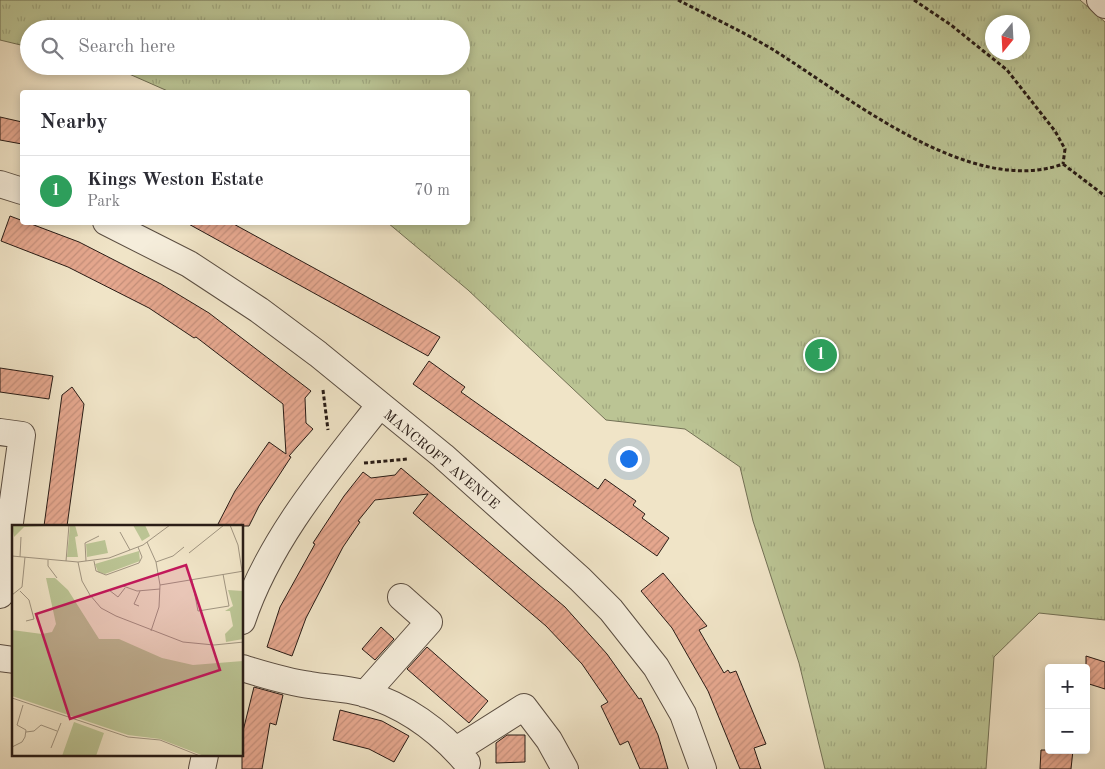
<!DOCTYPE html>
<html lang="en">
<head>
<meta charset="utf-8">
<style>
  :root { --surface:#fff; --page:#f2f2f3; --text:#2b2b33; --muted:#7c7c81; --line:#e1e1e2; --accent:#ea580c }
  body { margin:0; font-family:"Old Standard TT",serif; background:var(--page); color:var(--text) }
  .controls { position:absolute; right:15px; bottom:15px; display:grid; overflow:hidden; border-radius:5px; box-shadow:0 2px 8px #0003 }
  .controls button { width:45px; height:45px; display:grid; place-items:center; padding:0; border:0; border-bottom:1px solid var(--line); background:var(--surface); color:var(--text); font:25px sans-serif }
  .compass { position:absolute; left:985px; top:15px; width:45px; height:45px; border-radius:50%; background:var(--surface); box-shadow:0 2px 8px #0003; rotate:198deg }
  .you { position:absolute; left:628px; top:458px; width:18px; height:18px; margin:-12px; border:4px solid #fff; border-radius:50%; background:#1a73e8; box-shadow:0 0 0 8px #1a73e833 }
  .badge { display:grid; place-items:center; width:32px; height:32px; border-radius:50%; background:var(--accent); color:#fff; font-size:16px; font-weight:700 }
  .pin { position:absolute; translate:-50% -50%; border:2px solid #fff; box-shadow:0 1px 5px #0006 }
  .list { margin:0; padding:0; list-style:none }
  h2 { display:flex; justify-content:space-between; align-items:center; height:65px; margin:0; padding:0 20px; font-size:21px }
  h2 small { font-size:16px; font-weight:400; color:var(--muted) }
  .list li { display:grid; grid-template-columns:32px 1fr auto; gap:15px; align-items:center; box-sizing:border-box; height:70px; padding:0 20px; border-top:1px solid var(--line) }
  .list b { display:block; font-size:19px; white-space:nowrap }
  .list p { margin:0; font-size:16px; white-space:nowrap; color:var(--muted) }
  .list em { font-size:16px; font-style:normal; color:var(--muted) }
  .icon { flex:none; width:28px; height:28px; fill:none; stroke:currentColor; stroke-width:2; stroke-linecap:round; stroke-linejoin:round }
  .map { position:relative; flex:none; width:1105px; height:769px; overflow:hidden }
  .search { position:absolute; background:var(--surface); box-shadow:0 2px 8px #0003; left:20px; top:20px; width:450px; height:55px; display:flex; align-items:center; gap:12px; box-sizing:border-box; padding:0 18px; border-radius:28px; color:var(--muted); font-size:19px }
  .panel { position:absolute; background:var(--surface); box-shadow:0 2px 8px #0003; left:20px; top:90px; width:450px; height:135px; border-radius:5px }
  .map>svg:first-child { display:block }
  .park { fill:url(#park-tufts); stroke:#727055; fill-rule:evenodd }
  .building { fill:url(#building-hatch); stroke:#291c16 }
  .lines { fill:none; stroke-linecap:round; stroke-linejoin:round }
  .minor-casing { stroke:#5b4e42; stroke-width:28 }
  .path { stroke:#291c16; stroke-width:3; stroke-dasharray:4 2.5; stroke-linecap:butt }
  .minor { stroke:#f5eddb; stroke-width:26 }
  .labels { text-anchor:middle; stroke-width:4.5; stroke-linejoin:round; paint-order:stroke }
  .street-label { font-size:14px; fill:#291c16; stroke:#f5eddb }
  .inset-road { fill:none; stroke:#a09480; stroke-width:1 }
  .view { fill:#c2185b; fill-opacity:0.15; stroke:#c2185b; stroke-width:2.5 }
  .inset-edge { fill:none; stroke:#291c16; stroke-width:2.5 }
</style>
</head>
<body>
<div class="map">
<svg width="1105" height="769" viewBox="0 0 1105 769">
  <defs>
    <pattern id="park-tufts" width="24" height="20" patternUnits="userSpaceOnUse" patternTransform="scale(1.25)"><rect width="24" height="20" fill="#bbc494"/><path d="M3 7l-1-3M5 7V3M7 7l1-3M15 17l-1-3M17 17v-4M19 17l1-3" fill="none" stroke="#a1a87f"/></pattern>
    <pattern id="building-hatch" width="6" height="6" patternUnits="userSpaceOnUse" patternTransform="scale(1.25)"><rect width="6" height="6" fill="#e5a78e"/><path d="M-1 1l2-2M0 6l6-6M5 7l2-2" fill="none" stroke="#c48f7a"/></pattern>
  </defs>
  <rect width="100%" height="100%" fill="#f0e4c7"/>
  <filter id="stains"><feTurbulence type="fractalNoise" baseFrequency=".004" numOctaves="4"/><feColorMatrix values="0 0 0 0 .2 0 0 0 0 .09 0 0 0 0 .02 0 0 0 .5 -.17"/></filter>
  <radialGradient id="worn" r=".72"><stop offset=".6" stop-color="#630" stop-opacity="0"/><stop offset="1" stop-color="#630" stop-opacity=".3"/></radialGradient>
  <path class="park" d="M0,0H1080L1105,22V620L1039,613L994,657L986,769H825L799,663L753,521L740,467L685,429L606,420L468,290L388,223L468,222V92H170L111,66H461V29H29V47L0,40ZM992,22H1022V52H992Z"/>
  <path class="building" d="M0,117L22,122V144L0,140Z
    M10,216L79,242L161,284L209,313L311,391L305,398L306,423L313,429L289,456L291,457L259,506L249,526H217L235,491L269,442L286,454L283,404L196,337L194,338L149,308L68,267L1,241Z
    M185,222H230L440,337L428,356Z
    M429,361L465,387L461,392L598,489L605,479L636,501L633,505L645,514L642,518L669,538L657,556L413,384Z
    M0,368L53,376L49,399L0,392Z
    M72,387L84,404L67,526H44L62,395Z
    M401,468L565,607L607,654L639,699L641,698L658,735L668,769H640L628,741L620,745L601,706L608,702L582,664L546,626L413,513L428,494L375,500L358,521L360,522L343,547L306,618L292,656L267,647L280,607L315,544L313,543L344,496L363,472L371,478L395,475Z
    M663,573L707,626L699,630L724,673L728,670L730,673L736,671L766,744L754,748L761,769H740L708,691L672,628L641,591Z
    M381,627L394,639L375,660L362,649Z
    M427,647L488,701L469,723L407,669Z
    M1086,656L1105,662V689L1086,683Z
    M254,687L283,695L276,725L270,723L262,769H242V735Z
    M340,710L382,721L409,736L394,762L369,749L333,740Z
    M507,735H525V762L496,763V743Z
    M1041,750H1073L1071,769H1040Z"/>
  <g class="lines">
    <defs>
      <path id="minor" d="M1100,0L1105,5
        M0,184L22,191
        M106,222L189,264L259,310L318,354L443,456L580,579L611,610L656,667L683,714L703,769
        M0,432L22,435L0,595
        M242,621C269,540 327,472 379,406
        M0,658L14,660
        M242,668C265,675 287,682 310,685C327,688 345,688 363,693C404,705 440,731 467,763
        M365,694L429,622L401,597
        M456,750L524,707L549,740L565,769
        M202,769L205,755"/>
    </defs>
    <use href="#minor" class="minor-casing"/>
    <path class="path" d="M678,0C709,16 742,31 772,49C848,96 970,198 1063,164
      M914,0L951,25L1007,70L1055,131L1065,149L1063,164
      M1063,164L1105,196
      M323,390L328,430
      M364,463L408,459"/>
    <use href="#minor" class="minor"/>
  </g>
  <g class="labels">
    <g class="street-label">
      <text transform="translate(442 459) rotate(40)" y="5">MANCROFT AVENUE</text>
    </g>
  </g>
  <g transform="translate(12 525)">
    <rect width="231" height="231" fill="#f0e4c7"/>
    <path d="M0,0H56L12,2L2,12ZM58,0H63L66,11L63,12L66,32H55ZM121,0H133L138,11L130,16ZM93,15L96,28L75,32L74,19ZM127,26L128,36L93,49L86,47L83,39ZM62,197L92,208L84,231H50Z" fill="#bbc494"/>
    <path d="M34,53H43L56,65L87,114H107L150,133L181,140L231,136V231H192L148,214L116,210L0,171V105L30,109L40,107L44,99ZM216,65L231,66V114L214,117L213,109L221,101L218,86H213L221,81Z" fill="#bbc494"/>
    <path class="inset-road" d="M218,0L226,20L230,46M108,7L118,25M135,17L144,37L148,60L147,82L139,106M177,28L212,0M0,31L66,37L97,33L131,20L158,0M8,32L9,12M36,35V41L45,53M54,36L57,0M74,36L73,18L87,11M82,36L84,46L94,50L127,38L130,32L126,22M66,37L70,56L78,70L89,83L104,91L171,117L202,120L232,117M144,37L161,31L172,22M180,55L186,86L217,81L211,49M148,60L232,46M111,61L125,66L148,64M97,65L106,72L113,63M8,66L17,75L22,94L14,96M0,70L10,62L13,32M127,81L122,79L128,66M0,173L116,212L148,215L188,231M14,207L22,206L29,200L45,206M0,222L10,217L13,212L14,205L5,200L11,180M39,223L49,198"/>
    <path class="view" d="M174,40L208,145L58,194L24,89Z"/>
    <rect width="231" height="231" class="inset-edge"/>
  </g>
  <rect width="100%" height="100%" filter="url(#stains)"/>
  <rect width="100%" height="100%" fill="url(#worn)"/>
</svg>
<div class="controls">
<button>+</button>
<button>−</button>
</div>
<svg class="compass" viewBox="-18 -18 36 36"><path d="M0-13l5 13h-10z" fill="#e53935"/><path d="M0 13l5-13h-10z" fill="#7c7c81"/></svg>
<div class="you"></div>
<div class="pin badge" style="left:821px;top:355px;background:#2e9e5b">1</div>
<div class="search"><svg class="icon" aria-label="search" viewBox="0 0 24 24"><circle cx="10" cy="10" r="6"/><path d="M15 15l6 6"/></svg>Search here</div>
<section class="panel">
<h2>Nearby<small></small></h2>
<ul class="list">
<li><span class="badge" style="background:#2e9e5b">1</span><div><b>Kings Weston Estate</b><p>Park</p></div><em>70 m</em></li>
</ul>
</section>
</div>
</body>
</html>
